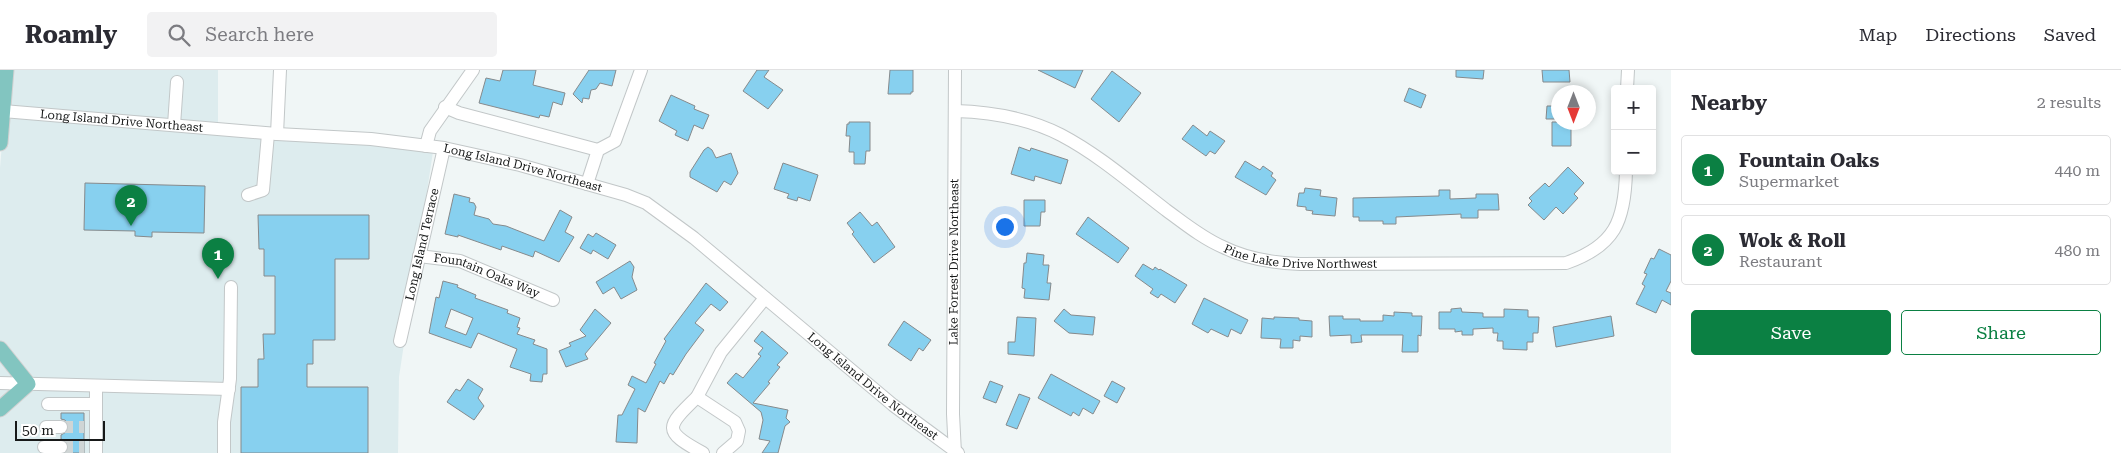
<!DOCTYPE html>
<html lang="en">
<head>
<meta charset="utf-8">
<style>
  :root { --surface:#fff; --page:#f2f2f3; --text:#2b2b33; --muted:#7c7c81; --line:#e1e1e2; --accent:#0b8043 }
  body { margin:0; font-family:"Roboto Serif",serif; background:var(--page); color:var(--text) }
  .controls { position:absolute; right:15px; top:15px; display:grid; overflow:hidden; border-radius:5px; box-shadow:0 2px 8px #0003 }
  .controls button { width:45px; height:45px; display:grid; place-items:center; padding:0; border:0; border-bottom:1px solid var(--line); background:var(--surface); color:var(--text); font:25px sans-serif }
  .compass { position:absolute; left:1551px; top:15px; width:45px; height:45px; border-radius:50%; background:var(--surface); box-shadow:0 2px 8px #0003; rotate:180deg }
  .scale { position:absolute; left:15px; bottom:12px; width:90px; box-sizing:border-box; padding-left:5px; border:2px solid #171919; border-top:0; font-size:14px; line-height:18px; white-space:nowrap; color:#171919; -webkit-text-stroke:4px #fff; paint-order:stroke }
  .you { position:absolute; left:1004px; top:156px; width:18px; height:18px; margin:-12px; border:4px solid #fff; border-radius:50%; background:#1a73e8; box-shadow:0 0 0 8px #1a73e833 }
  .badge { display:grid; place-items:center; width:32px; height:32px; border-radius:50%; background:var(--accent); color:#fff; font-size:16px; font-weight:700 }
  .pin { position:absolute; translate:-50% -41px; filter:drop-shadow(0 1px 2px #0008) }
  .pin::after { content:''; position:absolute; top:26px; width:18px; height:15px; background:inherit; clip-path:polygon(0 0,100% 0,50% 100%) }
  .list { margin:0; padding:0; list-style:none }
  h2 { display:flex; justify-content:space-between; align-items:center; height:65px; margin:0; padding:0 20px; font-size:21px }
  h2 small { font-size:16px; font-weight:400; color:var(--muted) }
  .list li { display:grid; grid-template-columns:32px 1fr auto; gap:15px; align-items:center; box-sizing:border-box; height:70px; margin:0 10px 10px; padding:0 10px; border:1px solid var(--line); border-radius:5px }
  .list b { display:block; font-size:19px; white-space:nowrap }
  .list p { margin:0; font-size:16px; white-space:nowrap; color:var(--muted) }
  .list em { font-size:16px; font-style:normal; color:var(--muted) }
  .actions { display:flex; gap:10px; padding:15px 20px }
  .actions a { flex:1; padding:11px 0; border:1px solid var(--accent); border-radius:5px; text-align:center; font-size:18px; color:var(--accent) }
  .actions .main { background:var(--accent); color:#fff }
  .icon { flex:none; width:28px; height:28px; fill:none; stroke:currentColor; stroke-width:2; stroke-linecap:round; stroke-linejoin:round }
  .map { position:relative; flex:none; width:1671px; height:383px; overflow:hidden }
  header { display:flex; align-items:center; gap:30px; box-sizing:border-box; height:70px; padding:0 25px; background:var(--surface); border-bottom:1px solid var(--line) }
  header strong { font-size:24px }
  nav { display:flex; gap:28px; margin-inline-start:auto; font-size:18px }
  .search { width:350px; height:45px; background:var(--page); display:flex; align-items:center; gap:12px; box-sizing:border-box; padding:0 18px; border-radius:5px; color:var(--muted); font-size:19px }
  main { display:flex }
  aside { flex:1; background:var(--surface) }
  .map>svg:first-child { display:block }
  .built { fill:#ddecee }
  .building { fill:#87d0ef; stroke:#868a8c; fill-rule:evenodd }
  .lines { fill:none; stroke-linecap:round; stroke-linejoin:round }
  .minor-tunnel { stroke:#cfd5d5; stroke-width:12; stroke-dasharray:12 6; stroke-linecap:butt }
  .minor-casing { stroke:#c2c7c8; stroke-width:14 }
  .major-casing { stroke:#d1d1d1; stroke-width:17 }
  .minor { stroke:#fff; stroke-width:12 }
  .major { stroke:#82c5c0; stroke-width:15 }
  .labels { text-anchor:middle; stroke-width:4.5; stroke-linejoin:round; paint-order:stroke }
  .street-label { font-size:12px; fill:#171919; stroke:#fff }
</style>
</head>
<body>
<header>
<strong>Roamly</strong>
<div class="search"><svg class="icon" aria-label="search" viewBox="0 0 24 24"><circle cx="10" cy="10" r="6"/><path d="M15 15l6 6"/></svg>Search here</div>
<nav><a>Map</a><a>Directions</a><a>Saved</a></nav>
</header>
<main>
<div class="map">
<svg width="1671" height="383" viewBox="0 0 1671 383">
  <rect width="100%" height="100%" fill="#f0f6f6"/>
  <path class="built" d="M8,0H218V59L434,75L399,307L398,383H0V98Z"/>
  <path class="building" d="M503,0H536L533,15L565,23L562,35L553,32L549,47L540,45L539,48L479,33L486,8L500,11Z
    M589,0H616L612,16L600,13L596,19L591,20L589,29L583,28L582,33L573,24Z
    M757,0H769L764,7L783,20L768,39L743,21Z
    M890,0H913V22H911V24H888Z
    M1038,0H1083L1075,18Z
    M1456,0H1484L1483,9L1456,7Z
    M1542,0H1569L1570,12H1543Z
    M1112,1L1141,23L1119,52L1091,29Z
    M1409,18L1426,25L1421,38L1404,31Z
    M671,25L695,36L694,39L709,45L703,59L694,55L688,71L675,65L677,61L659,51Z
    M1547,36H1558V49H1546Z
    M849,52H870V81H866L865,94H854V82H849L850,66H846L847,54H849Z
    M1552,52H1571V76H1552Z
    M1193,55L1207,66L1210,61L1225,71L1215,84L1210,81L1206,86L1182,69Z
    M708,77L712,80L716,88L731,83L738,103L731,115L724,111L717,122L690,107V102L704,80Z
    M1019,77L1030,81L1031,78L1068,90L1061,114L1035,106L1034,111L1011,104Z
    M1245,91L1260,100L1263,96L1273,103L1271,106L1276,110L1266,125L1235,107Z
    M783,93L818,105L810,131L798,127L797,131L787,128L789,124L774,119Z
    M1568,97L1584,113L1574,124L1578,128L1563,144L1556,137L1544,150L1528,135L1532,131L1529,128L1545,113L1549,117Z
    M85,113L205,116L204,163L152,162V167L135,166V161L84,160Z
    M1305,118L1321,120L1320,126L1337,128L1335,146L1312,144L1313,141L1306,140V137L1297,136L1299,123H1304Z
    M1439,120H1450V129L1476,128V124H1498L1499,140H1478V148H1461V144L1396,147V154H1383V151H1359V147H1353V128L1439,126Z
    M454,124L470,128L469,132L474,133L476,137L474,145L489,149L493,154L506,156L544,171L560,140L572,147L565,162L574,167L559,192L535,181L533,187L502,176L501,180L458,165V167L445,164Z
    M1024,130H1045V142H1041L1040,156H1024Z
    M860,142L872,156L877,152L895,177L874,193L852,164L854,162L847,153Z
    M258,145H369V189H335V270H313V294H307V317H368V383H241V317H258V289H264L263,264H275V206H264V179H259Z
    M1088,147L1129,178L1118,193L1076,164Z
    M596,163L616,175L608,189L593,180L591,184L580,178L588,164L593,167Z
    M1659,179L1671,185V211L1666,221L1671,223V235L1662,230L1656,243L1636,234L1645,216L1642,214L1647,204L1644,203L1651,188L1654,189Z
    M1027,183L1044,185L1043,195H1049L1047,213H1051L1049,230L1024,228L1025,219L1022,218L1024,193H1026Z
    M630,191L634,197L632,207L637,220L621,229L614,217L603,224L596,212Z
    M1143,194L1153,200L1155,197L1159,200L1160,199L1187,215L1175,233L1161,224L1158,228L1150,223L1153,219L1135,206Z
    M443,211L458,215L457,217L476,225L475,228L508,240L507,243L520,248L517,257L520,258L517,264L535,270L533,274L547,279V304H543L542,312L530,311L531,304L510,297L517,279L478,263L471,278L429,263L436,227L439,228ZM451,239L473,248L466,265L445,257Z
    M706,213L728,232L720,241L711,234L695,253L704,260L686,284L673,305L670,303L664,314L660,311L645,342L638,338L637,373L616,372L618,345H622L635,319L628,315L632,306L646,313L656,294L654,293L666,271L664,269Z
    M1204,228L1248,250L1241,264L1231,259L1228,267L1211,259L1208,263L1192,254Z
    M1461,238L1462,242L1483,243V247H1504V239L1528,240V247H1539L1538,263H1533V272H1527V280L1503,279V271H1497L1498,263H1493V258L1473,259V265H1462V261L1455,262V259H1439V242H1451V239Z
    M595,239L611,253L585,284L588,289L566,297L559,281L571,276L569,273L586,266L580,260Z
    M1064,239L1071,245L1095,247L1093,265L1069,263L1054,251Z
    M1394,242L1412,243V246H1422L1421,266L1418,265V282H1402L1403,265H1361L1362,272L1351,273V265L1330,266L1329,246H1343V249H1360V251H1383V245L1394,246Z
    M1611,246L1614,266L1556,277L1553,257Z
    M1017,247L1036,248L1034,286L1008,284V272H1015Z
    M1274,247L1299,248V250L1312,251V267L1300,266V271L1293,270V278H1280L1281,269L1261,268L1262,248L1274,249Z
    M904,251L931,270L923,281L919,278L911,291L888,275Z
    M762,261L788,283L777,295L780,297L768,312L770,313L753,333L788,340L786,348L790,352L785,356L778,383H762L770,371L759,369L763,350L761,342L727,313L736,303L743,308L761,286L758,284L763,278L754,271Z
    M1051,304L1100,331L1093,344L1083,338L1079,346L1073,342L1071,346L1038,328Z
    M468,309L483,319L478,328L484,336L474,350L447,332L456,319L460,321Z
    M990,311L1003,316L996,333L983,328Z
    M1112,311L1125,318L1117,333L1104,326Z
    M1019,324L1030,328L1017,359L1006,355Z
    M61,343H84V383H66L69,377L68,373L61,369V365L68,361L69,357L65,350L61,349Z"/>
  <g class="lines">
    <path class="minor-tunnel" d="M61,357H84
      M61,377H84"/>
    <defs>
      <g id="minor">
        <path d="M1627,19L1628,0"/>
        <path d="M445,37L459,43L598,80"/>
        <path id="s1" d="M3,41L277,64L371,69L444,78L520,95L626,125L646,133L694,168L893,335L958,383"/>
        <path id="s2" d="M955,41C992,42 1028,48 1061,65C1099,85 1132,114 1166,140C1184,153 1202,168 1223,177C1247,189 1273,193 1300,194L1566,193C1615,176 1625,151 1626,101"/>
        <path d="M174,55L177,12"/>
        <path d="M277,64L280,0"/>
        <path d="M426,76L430,61L473,0"/>
        <path d="M587,114L598,80L615,71L641,0"/>
        <path d="M248,125L263,120L268,64"/>
        <path id="s3" d="M419,186L460,191L553,230"/>
        <path id="s4" d="M400,271L444,78"/>
        <path d="M0,313L229,319"/>
        <path d="M697,327L721,282L765,228"/>
        <path d="M48,334H96"/>
        <path d="M46,357H61"/>
        <path d="M44,377H61"/>
        <path d="M96,383V316"/>
        <path d="M224,383V352L230,309L231,217"/>
        <path d="M703,383C662,361 666,357 697,327L735,352L739,361L737,371L723,383"/>
        <path id="s5" d="M955,383L953,344L955,0"/>
      </g>
      <path id="major" d="M0,73L6,0
        M0,279L28,314L0,339"/>
    </defs>
    <use href="#minor" class="minor-casing"/>
    <use href="#major" class="major-casing"/>
    <use href="#minor" class="minor"/>
    <use href="#major" class="major"/>
  </g>
  <g class="labels">
    <g class="street-label">
      <text dy="4" stroke="none"><textPath href="#s1" startOffset="119">Long Island Drive Northeast</textPath></text>
      <text dy="4" stroke="none"><textPath href="#s1" startOffset="524">Long Island Drive Northeast</textPath></text>
      <text dy="4" stroke="none"><textPath href="#s4" startOffset="99">Long Island Terrace</textPath></text>
      <text dy="4" stroke="none"><textPath href="#s2" startOffset="386">Pine Lake Drive Northwest</textPath></text>
      <text dy="4" stroke="none"><textPath href="#s5" startOffset="191">Lake Forrest Drive Northeast</textPath></text>
      <text dy="4" stroke="none"><textPath href="#s3" startOffset="71">Fountain Oaks Way</textPath></text>
      <text dy="4" stroke="none"><textPath href="#s1" startOffset="944">Long Island Drive Northeast</textPath></text>
    </g>
  </g>
</svg>
<div class="controls">
<button>+</button>
<button>−</button>
</div>
<svg class="compass" viewBox="-18 -18 36 36"><path d="M0-13l5 13h-10z" fill="#e53935"/><path d="M0 13l5-13h-10z" fill="#7c7c81"/></svg>
<div class="scale">50 m</div>
<div class="you"></div>
<div class="pin badge" style="left:218px;top:209px">1</div>
<div class="pin badge" style="left:131px;top:156px">2</div>
</div>
<aside>
<h2>Nearby<small>2 results</small></h2>
<ul class="list">
<li><span class="badge">1</span><div><b>Fountain Oaks</b><p>Supermarket</p></div><em>440 m</em></li>
<li><span class="badge">2</span><div><b>Wok &amp; Roll</b><p>Restaurant</p></div><em>480 m</em></li>
</ul>
<div class="actions"><a class="main">Save</a><a>Share</a></div>
</aside>
</main>
</body>
</html>
